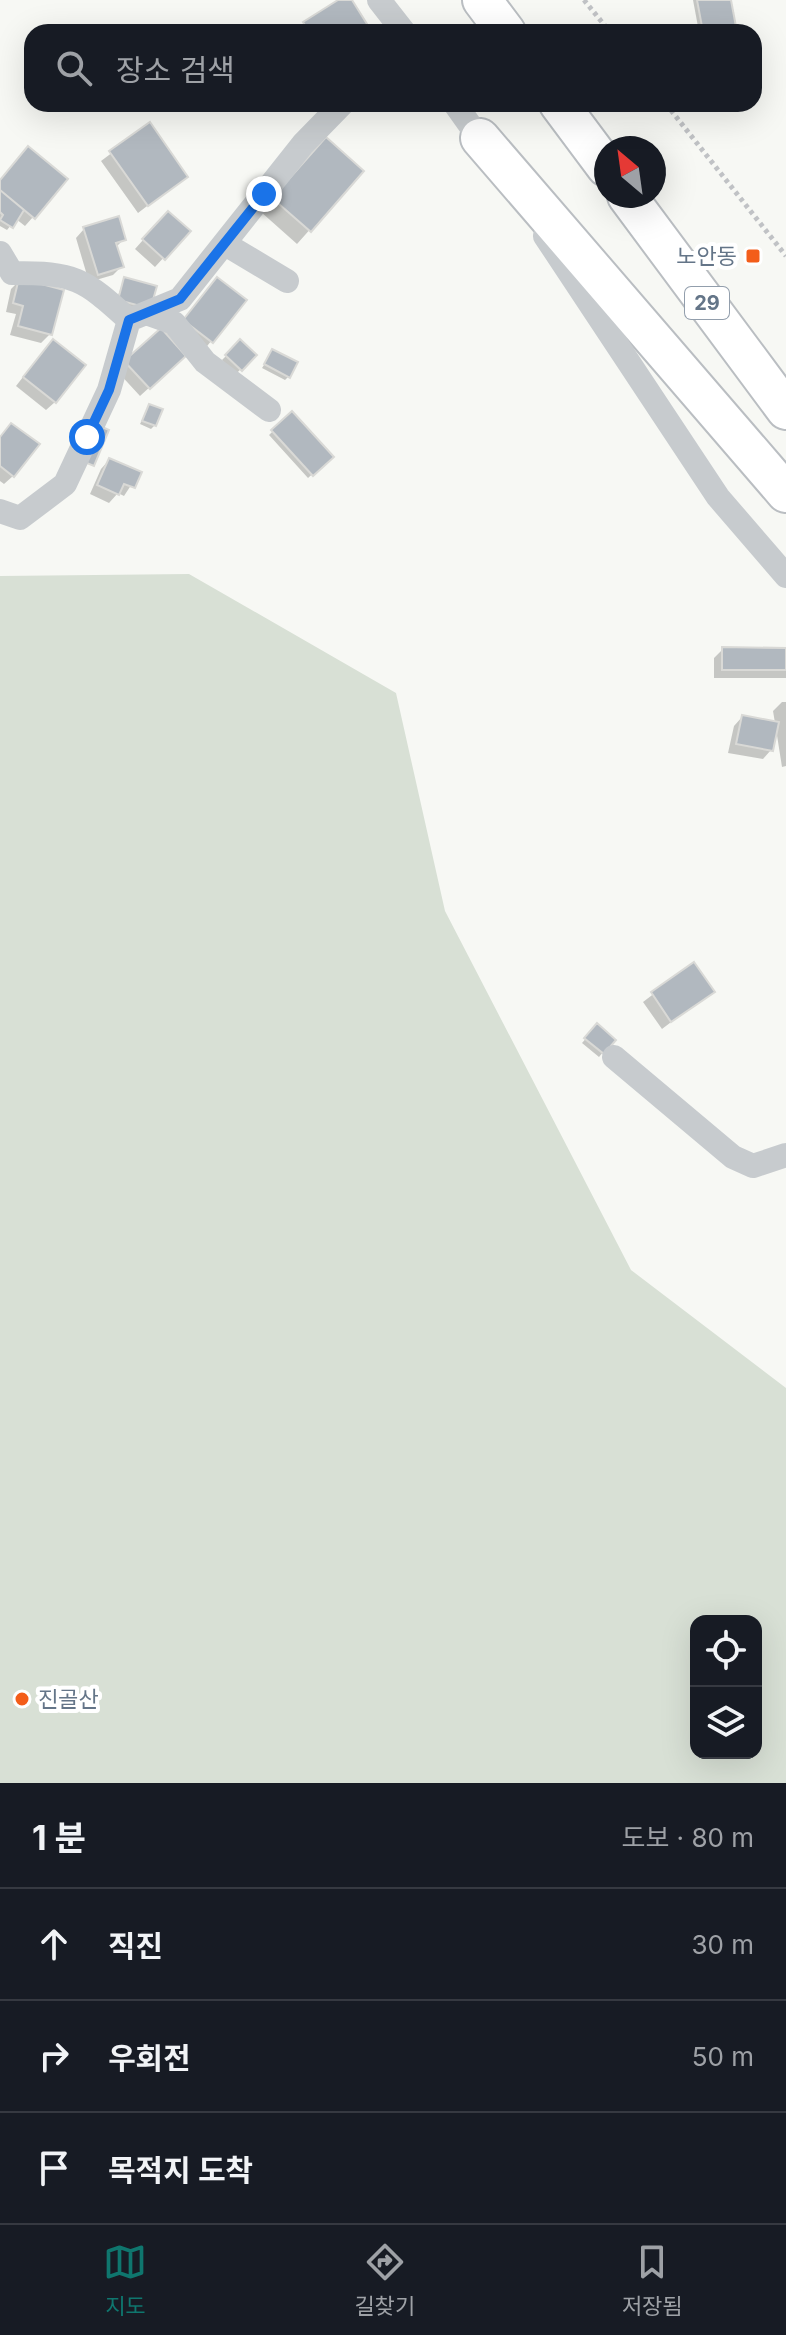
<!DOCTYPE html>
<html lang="ko">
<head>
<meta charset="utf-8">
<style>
  :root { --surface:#171b24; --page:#242831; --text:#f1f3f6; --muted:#9ea1a6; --line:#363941; --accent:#0f766e }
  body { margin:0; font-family:Inter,"Noto Sans KR",sans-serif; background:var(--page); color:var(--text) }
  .controls { position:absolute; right:24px; bottom:24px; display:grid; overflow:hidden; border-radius:16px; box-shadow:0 8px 32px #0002 }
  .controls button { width:72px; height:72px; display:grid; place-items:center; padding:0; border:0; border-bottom:2px solid var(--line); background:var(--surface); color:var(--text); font:40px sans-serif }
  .compass { position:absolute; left:594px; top:136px; width:72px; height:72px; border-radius:50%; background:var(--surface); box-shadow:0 8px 32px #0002; rotate:331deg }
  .stop { position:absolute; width:24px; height:24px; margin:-18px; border:6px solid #1a73e8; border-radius:50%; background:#fff }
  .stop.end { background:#1a73e8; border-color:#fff; box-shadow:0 2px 8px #0008 }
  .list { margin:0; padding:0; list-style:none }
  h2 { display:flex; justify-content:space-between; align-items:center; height:104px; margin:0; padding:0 32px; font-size:34px }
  h2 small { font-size:26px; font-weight:400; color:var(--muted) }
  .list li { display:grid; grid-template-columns:52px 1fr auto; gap:24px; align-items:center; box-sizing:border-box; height:112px; padding:0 32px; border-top:2px solid var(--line) }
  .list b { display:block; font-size:30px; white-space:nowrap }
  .list em { font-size:26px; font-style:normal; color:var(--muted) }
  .icon { flex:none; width:44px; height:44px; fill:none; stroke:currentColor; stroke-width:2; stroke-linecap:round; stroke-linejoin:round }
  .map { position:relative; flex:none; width:786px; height:1783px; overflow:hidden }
  .search { position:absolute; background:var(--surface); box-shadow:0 8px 32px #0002; left:24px; right:24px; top:24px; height:88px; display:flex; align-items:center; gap:20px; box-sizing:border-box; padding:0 28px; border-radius:24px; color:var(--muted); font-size:30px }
  .sheet { height:440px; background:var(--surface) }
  nav { display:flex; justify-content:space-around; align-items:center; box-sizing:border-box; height:112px; border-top:2px solid var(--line); background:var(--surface); font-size:22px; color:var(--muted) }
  nav a { display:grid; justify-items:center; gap:4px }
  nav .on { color:var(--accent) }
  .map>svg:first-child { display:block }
  .green { fill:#d8e0d5; fill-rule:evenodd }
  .shadow { fill:#0003 }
  .building { fill:#b1b8bf; stroke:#d9d9d6; stroke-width:2 }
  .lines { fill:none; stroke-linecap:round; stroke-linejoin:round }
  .primary-casing { stroke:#babec2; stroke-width:42 }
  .path { stroke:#c0c2c5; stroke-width:5; stroke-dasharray:4 4; stroke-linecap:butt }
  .minor { stroke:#c7cbce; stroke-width:24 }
  .primary { stroke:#fff; stroke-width:38 }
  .route { stroke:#1a73e8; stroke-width:10 }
  .poi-dot { fill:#f35d19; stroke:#fff; stroke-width:3 }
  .labels { text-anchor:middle; stroke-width:8; stroke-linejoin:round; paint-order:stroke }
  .shield { fill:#fff; stroke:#929eac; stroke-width:2 }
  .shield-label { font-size:20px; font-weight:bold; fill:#647588 }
  .poi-label { font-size:22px; fill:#647588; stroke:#fff; text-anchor:end }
</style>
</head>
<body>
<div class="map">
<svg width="786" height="1783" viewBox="0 0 786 1783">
  <rect width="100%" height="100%" fill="#f7f8f4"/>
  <path class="green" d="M189,574L396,693L445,911L631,1270L786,1388V1783H0V576ZM696,1621H756V1753H696Z"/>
  <path class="shadow" d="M341,0H349L370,32H296Z
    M693,0H729L735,32H699Z
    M149,125L185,177L138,213L101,161Z
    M313,153L362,171L297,244L261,212Z
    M0,181L33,217L25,226L16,219L7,230L0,226Z
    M159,222L188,231L155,267L135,249Z
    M84,229L123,240L116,247L121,267L113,275L89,282L76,238Z
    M124,279L138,310L115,304Z
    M20,280L50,334L41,343L10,335L16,314L6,312L11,289Z
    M244,301L203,351L176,329Z
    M240,342L254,355L236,374L222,360Z
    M44,350L55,402L46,410L16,386Z
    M273,351L288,377L285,380L262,368Z
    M126,363L175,364L140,396L117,371Z
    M149,406L155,425L151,429L140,424Z
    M292,413L331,457L308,478L269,435Z
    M0,437L13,476L4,484L0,481Z
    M109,460L139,473L124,496L118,493L109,503L90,494L101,469Z
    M723,649L786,650V678H714V658Z
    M782,702H786V766L782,767L776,729L771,750L763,759L728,753L734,726L742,717L775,723L773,711Z
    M693,964L712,991L662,1029L643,1002Z
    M597,1026L613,1040L599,1057L582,1043Z"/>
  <path class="building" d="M338,0H352L372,32H309L303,22Z
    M697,0H731L737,32H703Z
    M150,122L188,177L148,206L109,151Z
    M326,137L364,171L311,232L272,198Z
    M28,146L68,179L35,219L0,190V180Z
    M0,190L24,210L13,228L0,220L3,215L0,212Z
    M168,211L191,231L165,260L142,239Z
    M119,216L126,240L116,243L124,267L98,275L83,227Z
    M124,277L157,286L153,300L144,307L118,300Z
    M217,277L247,300L213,343L183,320Z
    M19,278L64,290L52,335L18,326L23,306L13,303Z
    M161,328L186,356L150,389L124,361Z
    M53,339L86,365L56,403L23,377Z
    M240,339L257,355L242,371L225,355Z
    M272,349L298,362L290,378L264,364Z
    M149,404L163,409L156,426L142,421Z
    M292,411L334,457L313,476L271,430Z
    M11,423L40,444L14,477L0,466V437Z
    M98,425L109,430L94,466L82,461Z
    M109,458L142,472L135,488L124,484L119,495L97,485Z
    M722,647L786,648V670H722Z
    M742,715L779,722L773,751L736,744Z
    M694,962L715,992L671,1022L651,992Z
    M597,1023L616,1040L604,1054L584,1038Z"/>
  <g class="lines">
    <defs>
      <path id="primary" d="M482,0L506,32
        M559,104L606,167
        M480,138L786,493
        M627,196L786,410"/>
    </defs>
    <use href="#primary" class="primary-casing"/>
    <path class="path" d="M584,0L610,32
      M666,104L786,256"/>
    <path class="minor" d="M379,0L404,32
      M455,104L487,149
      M545,236L718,497L786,576
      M225,244L287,281
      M0,253L12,273C75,273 83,278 129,320
      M146,313L174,323L205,362L269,410
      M0,511L20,518L65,484L109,390L129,320L180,299L303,144L342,104
      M614,1057L733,1157L753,1166L786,1155"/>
    <use href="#primary" class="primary"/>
  </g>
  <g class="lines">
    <path class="route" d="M87,437L109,390L129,320L180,299L264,194"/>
  </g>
  <g class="poi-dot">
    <rect x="745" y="248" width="16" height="16" rx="4"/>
    <circle cx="22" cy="1699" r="8"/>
  </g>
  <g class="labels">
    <rect class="shield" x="685" y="287" width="44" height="32" rx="6"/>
    <g class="shield-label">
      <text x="707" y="310">29</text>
    </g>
    <g class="poi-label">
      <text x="737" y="264">노안동</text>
      <text x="38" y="1707" text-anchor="start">진골산</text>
    </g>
  </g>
</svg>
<div class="controls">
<button><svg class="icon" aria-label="locate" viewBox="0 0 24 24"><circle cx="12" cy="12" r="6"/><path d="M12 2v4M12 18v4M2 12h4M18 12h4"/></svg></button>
<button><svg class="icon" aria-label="layers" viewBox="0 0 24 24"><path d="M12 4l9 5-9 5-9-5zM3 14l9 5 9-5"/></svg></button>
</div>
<svg class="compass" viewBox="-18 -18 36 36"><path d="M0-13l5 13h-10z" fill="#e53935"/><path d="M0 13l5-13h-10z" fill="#9ea1a6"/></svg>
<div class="stop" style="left:87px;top:437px"></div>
<div class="stop end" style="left:264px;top:194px"></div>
<div class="search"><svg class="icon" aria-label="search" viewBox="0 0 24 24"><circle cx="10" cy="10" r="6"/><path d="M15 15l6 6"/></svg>장소 검색</div>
</div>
<section class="sheet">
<h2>1 분<small>도보 · 80 m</small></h2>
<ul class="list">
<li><svg class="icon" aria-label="ahead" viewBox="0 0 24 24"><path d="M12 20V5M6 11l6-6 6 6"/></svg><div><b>직진</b></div><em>30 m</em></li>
<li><svg class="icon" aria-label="right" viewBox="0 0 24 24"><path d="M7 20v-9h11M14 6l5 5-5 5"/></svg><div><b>우회전</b></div><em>50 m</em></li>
<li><svg class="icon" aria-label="arrive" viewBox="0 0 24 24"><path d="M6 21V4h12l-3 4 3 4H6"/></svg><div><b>목적지 도착</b></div></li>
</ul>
</section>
<nav>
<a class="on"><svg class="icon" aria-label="map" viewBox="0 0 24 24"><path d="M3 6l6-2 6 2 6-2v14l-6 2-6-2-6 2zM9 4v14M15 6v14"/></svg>지도</a>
<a><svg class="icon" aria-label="directions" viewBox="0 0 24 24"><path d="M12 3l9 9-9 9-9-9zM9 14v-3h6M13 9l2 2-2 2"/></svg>길찾기</a>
<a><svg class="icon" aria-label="saved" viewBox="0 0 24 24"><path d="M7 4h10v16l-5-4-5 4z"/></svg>저장됨</a>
</nav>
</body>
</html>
